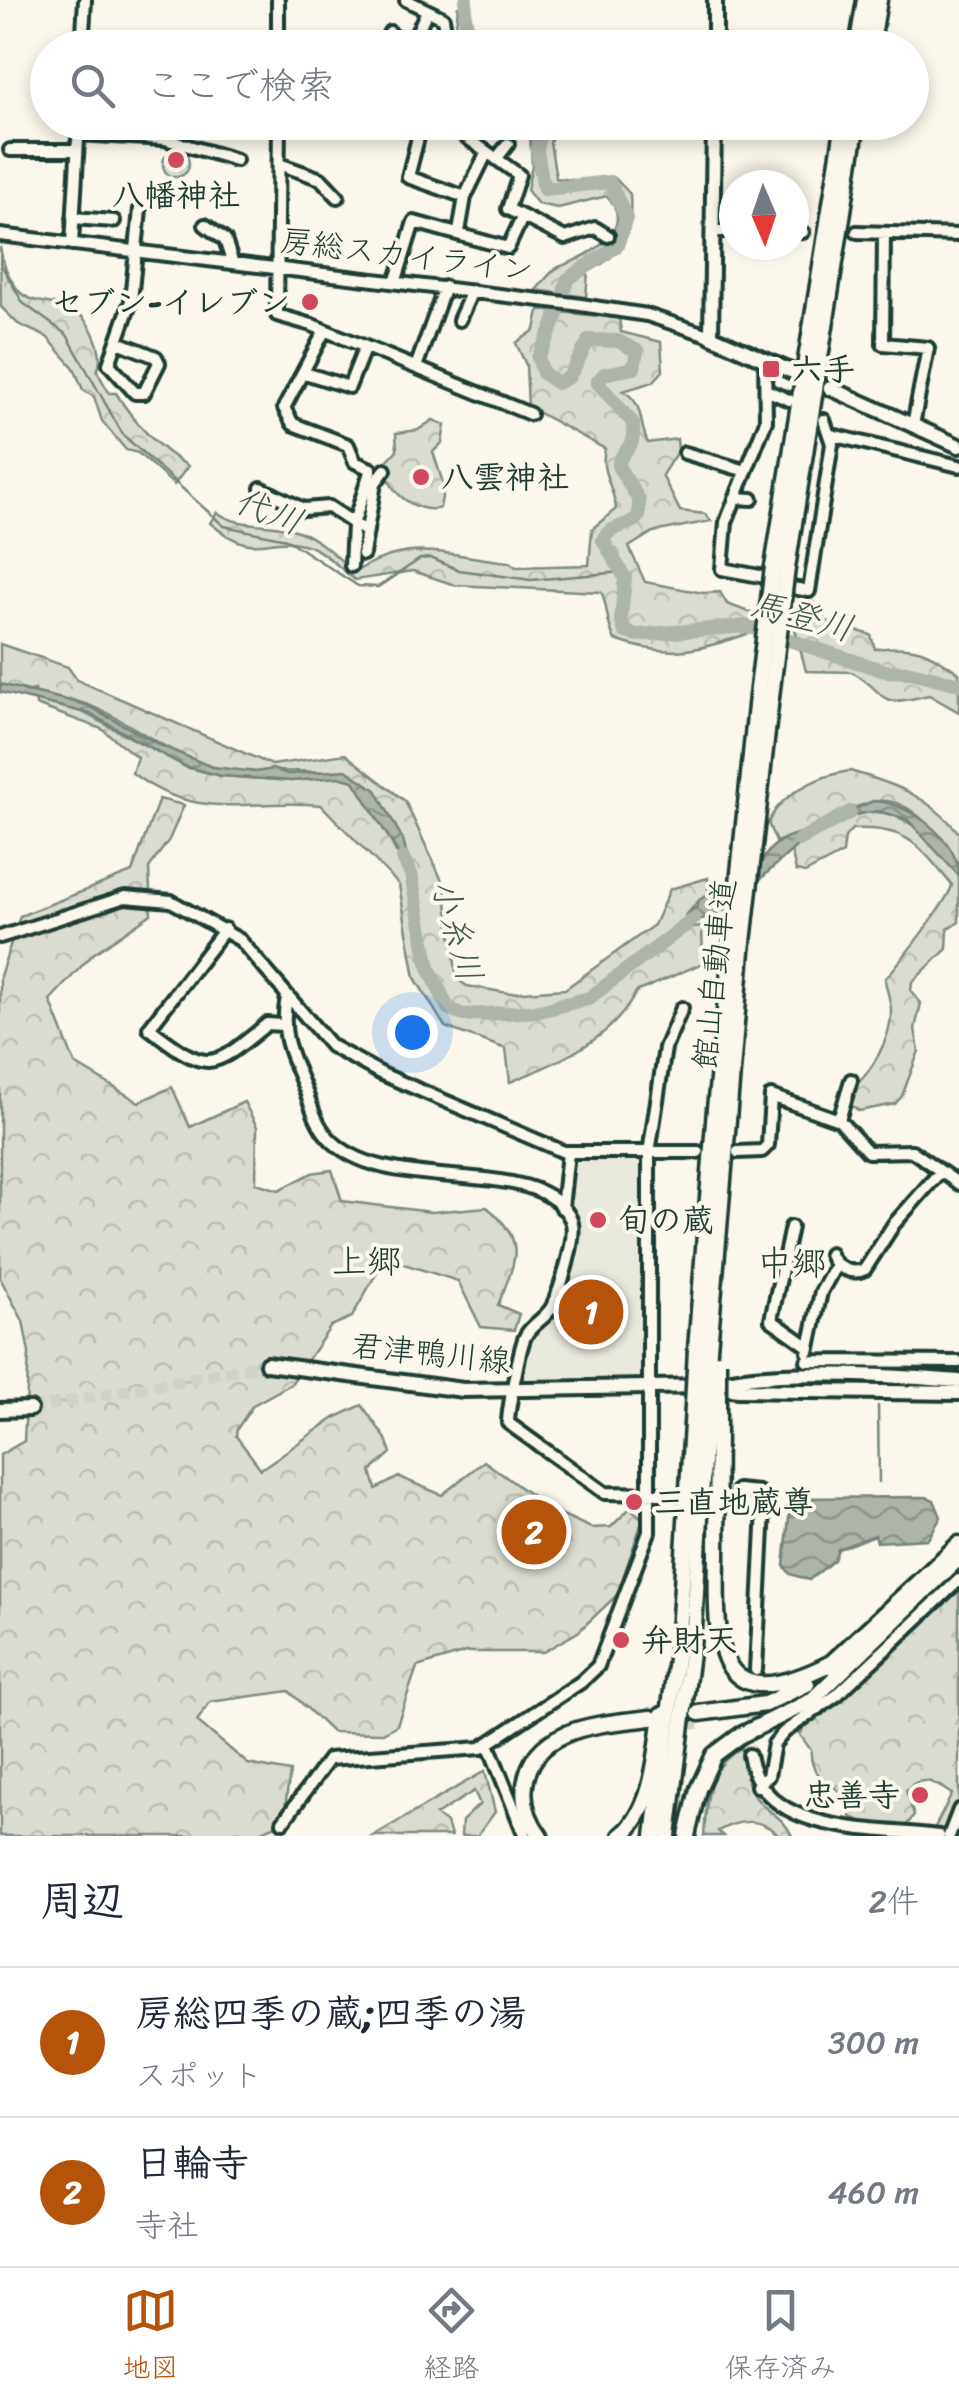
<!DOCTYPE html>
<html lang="ja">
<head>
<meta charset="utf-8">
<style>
  :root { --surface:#fff; --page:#f2f2f3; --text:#1f2937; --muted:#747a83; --line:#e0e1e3; --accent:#b45309 }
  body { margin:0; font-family:Sriracha,"Klee One",sans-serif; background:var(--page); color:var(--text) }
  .compass { position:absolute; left:719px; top:170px; width:90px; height:90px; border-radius:50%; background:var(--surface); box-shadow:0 5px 15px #0003; rotate:178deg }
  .you { position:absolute; left:412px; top:1032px; width:35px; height:35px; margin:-25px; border:8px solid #fff; border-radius:50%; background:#1a73e8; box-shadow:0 0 0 15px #1a73e833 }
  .badge { display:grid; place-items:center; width:65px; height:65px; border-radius:50%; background:var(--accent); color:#fff; font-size:32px; font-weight:700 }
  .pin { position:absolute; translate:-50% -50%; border:5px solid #fff; box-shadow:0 2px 10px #0006 }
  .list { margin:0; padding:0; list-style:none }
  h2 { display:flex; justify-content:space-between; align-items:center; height:130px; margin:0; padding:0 40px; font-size:42px }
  h2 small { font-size:32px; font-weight:400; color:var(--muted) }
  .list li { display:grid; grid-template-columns:65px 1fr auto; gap:30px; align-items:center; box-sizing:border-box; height:150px; padding:0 40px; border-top:2px solid var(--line) }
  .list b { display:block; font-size:38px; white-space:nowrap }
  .list p { margin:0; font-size:32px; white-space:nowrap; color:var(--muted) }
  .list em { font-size:32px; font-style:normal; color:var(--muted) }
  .icon { flex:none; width:55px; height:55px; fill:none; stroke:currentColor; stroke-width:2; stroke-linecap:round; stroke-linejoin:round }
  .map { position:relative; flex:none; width:959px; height:1836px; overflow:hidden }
  .search { position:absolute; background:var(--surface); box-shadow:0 5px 15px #0003; left:30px; right:30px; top:30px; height:110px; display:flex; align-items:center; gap:25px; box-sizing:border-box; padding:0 35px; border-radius:55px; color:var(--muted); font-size:38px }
  .sheet { height:430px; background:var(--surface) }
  nav { display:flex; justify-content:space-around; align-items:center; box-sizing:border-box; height:140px; border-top:2px solid var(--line); background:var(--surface); font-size:28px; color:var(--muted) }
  nav a { display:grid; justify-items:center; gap:5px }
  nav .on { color:var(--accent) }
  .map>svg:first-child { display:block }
  .built { fill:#eae9de }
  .forest { fill:url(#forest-crowns); stroke:#7d8c82; stroke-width:2.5; fill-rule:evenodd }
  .water { fill:url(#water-waves); stroke:#74847b; stroke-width:2.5 }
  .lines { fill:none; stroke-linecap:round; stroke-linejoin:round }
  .stream { stroke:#74847b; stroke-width:2.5 }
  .river { stroke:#adb4aa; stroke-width:14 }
  .minor-tunnel { stroke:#cfd2c7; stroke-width:10; stroke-dasharray:10 5; stroke-linecap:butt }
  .major-tunnel { stroke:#cfd2c7; stroke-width:12; stroke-dasharray:12 6; stroke-linecap:butt }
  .highway-tunnel { stroke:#cfd2c7; stroke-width:14; stroke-dasharray:14 7; stroke-linecap:butt }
  .minor-casing { stroke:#1f3d34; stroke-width:18 }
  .major-casing { stroke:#1f3d34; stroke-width:20 }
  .highway-casing { stroke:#1f3d34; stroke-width:21 }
  .minor { stroke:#fbf7ec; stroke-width:10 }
  .major { stroke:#fbf7ec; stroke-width:12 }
  .highway { stroke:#fbf7ec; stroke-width:14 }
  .highway-bridge-casing { stroke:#1f3d34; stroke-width:21; stroke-linecap:butt }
  .highway-bridge { stroke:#fbf7ec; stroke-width:14 }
  .poi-dot { fill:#d1495b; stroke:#fbf7ec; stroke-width:4 }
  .labels { text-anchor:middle; stroke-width:8; stroke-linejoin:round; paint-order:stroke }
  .poi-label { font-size:32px; font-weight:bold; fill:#1f3d34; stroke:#fbf7ec; text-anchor:start }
  .street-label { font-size:32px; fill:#1f3d34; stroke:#fbf7ec }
  .water-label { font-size:35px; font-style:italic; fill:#425b52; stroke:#fbf7ec }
  .neighbourhood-label { font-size:35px; fill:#1f3d34; stroke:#fbf7ec }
</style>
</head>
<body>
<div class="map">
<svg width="959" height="1836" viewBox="0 0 959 1836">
  <defs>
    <pattern id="forest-crowns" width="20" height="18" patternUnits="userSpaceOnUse" patternTransform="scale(2.5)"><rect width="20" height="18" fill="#dbdcd1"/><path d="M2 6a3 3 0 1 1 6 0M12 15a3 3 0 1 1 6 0" fill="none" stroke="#bcbeb4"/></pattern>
    <pattern id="water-waves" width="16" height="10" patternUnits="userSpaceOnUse" patternTransform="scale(2.5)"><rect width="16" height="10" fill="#adb4aa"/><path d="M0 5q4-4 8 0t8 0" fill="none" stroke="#8c948b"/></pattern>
  </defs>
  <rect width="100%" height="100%" fill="#fbf7ec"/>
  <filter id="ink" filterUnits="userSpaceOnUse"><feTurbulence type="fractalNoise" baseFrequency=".01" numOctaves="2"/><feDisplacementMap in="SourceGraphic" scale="20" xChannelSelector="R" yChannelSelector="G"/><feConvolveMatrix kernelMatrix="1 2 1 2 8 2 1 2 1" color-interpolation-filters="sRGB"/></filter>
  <g filter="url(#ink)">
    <path class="built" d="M643,1157L640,1374L633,1382L518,1386L528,1336L561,1302L580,1242L578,1225L566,1208L571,1158Z"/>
    <path class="forest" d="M458,5L470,47H454Z
      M529,123H558L550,142L556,178L589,182L615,178L630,194C633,236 625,253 588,272L586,297L536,290C543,283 551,270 559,267C586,257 639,232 607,196L558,208L538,204L527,190L532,165Z
      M163 164a13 13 0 1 1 26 0a13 13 0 1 1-26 0Z
      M0,247C2,262 8,277 18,290C32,307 62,300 78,313C92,324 106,355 97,371L109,393H116C135,424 157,448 188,466L174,485L138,453L126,450L102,421L94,397L83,390L74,368L47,337L18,324L1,307Z
      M539,310L619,318L621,332L661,342L663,371L653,382L623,391C645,403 638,423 648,443L677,439L678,450L662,475L680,511L705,514L711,521L653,532L629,547L645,582L703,593L720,592L727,604L752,613L747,634C696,652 666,658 615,640C605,621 608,603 601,592L455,585L413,571L355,580C342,570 324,551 309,546C265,531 259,564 210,523L217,512C239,529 268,521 295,530C318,537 336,557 355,572C411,537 448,556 509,562L516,567L589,565L592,529L616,509C614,486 599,472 605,449L528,407L526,365L516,343L535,330Z
      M433,420L445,425L442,443L433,452L444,486L440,508C414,515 384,488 385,463L397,450L396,433L418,430Z
      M804,602H813L826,621L871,635L875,649C914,644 927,650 959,673V712L929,695C872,709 893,696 852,672L806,671L794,625Z
      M0,644L68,667L77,680L272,765L345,754L405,801L445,887L457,979L467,986L508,993L565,989L654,925L670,889L708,878V894C697,901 682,915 686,929L702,927L703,963L636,992C614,1039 557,1063 510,1082L506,1049L445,1027L415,978L399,885L321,805C246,798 198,823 132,773L137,757L102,729L36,705L35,690L28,692L0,684ZM72,700C121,712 161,752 210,766C265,782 321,756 372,789C381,794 398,836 405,848L404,855L396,852L368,797L354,781L338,776L292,781L222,776L186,767L84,713Z
      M850,771C895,784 929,796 959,833V865C941,839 910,793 873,802C863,804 852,809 842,812L849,818C894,796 937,840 959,876V922L948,929L947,949L912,982L911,991L921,1003L915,1029L919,1051L902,1096L895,1104L859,1111L850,1104L851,1089C871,1074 892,1037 891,1011C891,1000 886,990 885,979C898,964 950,899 952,885C918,845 908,826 852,829L845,837L843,853L805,873L796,871L791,850L797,834L776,842L768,823C780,794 819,775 850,771Z
      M159,799L184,805L169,840L149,868L151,914L93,954L50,1000L75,1064L139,1102L172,1087L190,1127L244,1102L257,1127L256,1183L279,1190L312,1173L332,1170L342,1201L431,1212L487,1207C528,1242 516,1259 498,1305L519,1314L514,1330L481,1327L458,1281L385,1258L352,1317L331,1326L291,1384L253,1405L237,1429L236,1436L261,1469L334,1418L362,1405L386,1439L391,1453L371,1471L376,1489L399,1477L442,1495L484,1461L550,1509L543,1518L523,1515L515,1534L549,1564L563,1550L565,1531L558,1513L591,1528L611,1527L630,1508L643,1519L617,1595L578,1632L543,1652H466L417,1667L397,1725L383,1733L332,1732L289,1691L210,1702L197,1721L248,1764L290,1772L283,1822L251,1836H0V1455L24,1441L29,1353L23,1321L0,1278V976L20,916L132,872Z
      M959,1590V1836H936L933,1831L952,1794C934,1783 923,1773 906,1790L914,1816L904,1828L871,1825L851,1817L847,1796C828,1783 809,1775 811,1750L800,1735L807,1721L881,1665Z
      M742,1748C745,1764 745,1781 754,1795C765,1812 784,1816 792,1836H780C761,1817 740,1819 718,1831L723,1836H704C707,1800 706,1767 742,1748Z
      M485,1771L495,1812L477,1836H461L462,1821L480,1804L474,1791L436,1815L447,1823L451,1836H373Z"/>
    <path class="water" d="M0,684L87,705L162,746L212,767L256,772L272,769L288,774L346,770L376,790L403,840L411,874L354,781L338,777L292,781L222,776L186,767L90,714L0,692Z
      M873,801C907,801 959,839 959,876L907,819L878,811L836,818Z
      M811,833L756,883C759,854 780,832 811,833Z
      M730,882L728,908L683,928L686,914L697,907L699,900Z
      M926,1497L934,1500L941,1517L928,1539L877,1542L875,1535L838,1549L834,1560L809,1580L790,1574L784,1566L791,1498Z"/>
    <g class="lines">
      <path class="stream" d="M0,263L23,303L67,335L123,435L224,526L286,539L358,586L378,587L420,559L430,558L459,570L531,580L622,572
        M878,1406L879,1482"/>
      <path class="river" d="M466,0L465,17L472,48
        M542,122L537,151L544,189L610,182L626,218L617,246L568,279L554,324L538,358L543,373L557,383L569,377L589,340L618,341L637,351L634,368L604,374L597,382L633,423C636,452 623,445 618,466L639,500V516C629,528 609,525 603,540L625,578L621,619L625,632L638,635L746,626L885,671L911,672L959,684
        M799,840L850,812
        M403,858L411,874L429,968L448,1008L463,1015L540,1011L589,998L694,919"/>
      <path class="minor-tunnel" d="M803,232H857
        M662,1494L691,1492
        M749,1755L755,1676"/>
      <path class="major-tunnel" d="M30,1409L267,1364"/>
      <path class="highway-tunnel" d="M650,1726L698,1722"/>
      <defs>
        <path id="minor" d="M278,0V48
          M406,0L443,18L448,48
          M82,48L85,0
          M382,48L390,32
          M410,48L426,13
          M279,122L277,315L312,325L530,414
          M422,122L408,177L465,197
          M445,122L519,175L508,209L565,238L595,228L608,236
          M379,126L380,122
          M78,134L165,139L236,160
          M10,150H77
          M497,158L508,144
          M279,164L321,179L338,197
          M73,218L114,221
          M205,225L225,240L232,261
          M713,231H734
          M459,232L465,197L487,152
          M794,232H803
          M857,232L959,235
          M884,233L883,344L928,348L913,425
          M0,235L574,304L647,315L711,336
          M72,244L79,122
          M396,280L414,222L508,248L521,220
          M459,320L472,291
          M324,332L284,408L293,424L348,445L355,462L371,469L353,525L351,566
          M118,342L156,357L159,363L144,393H135L109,364L131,301L140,209
          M765,359L766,421L726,522L722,569L765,577
          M416,367L445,287
          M305,373L349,387L364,349
          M768,391L789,400
          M832,435L959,466
          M685,453L746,471
          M261,488L303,509L329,507L364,530
          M735,498L752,499
          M363,554L375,483L385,470
          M793,588L809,591L832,444L824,420
          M225,929L149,1028C209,1074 210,1071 267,1024L282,1025
          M0,937L125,897L171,901L240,940L331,1046L382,1074L564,1152H698
          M287,996C280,1036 290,1052 305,1089C311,1105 316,1124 328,1137C385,1201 540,1151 571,1220C578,1236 560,1290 552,1307C546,1318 532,1324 526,1335C520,1344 508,1411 508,1423L605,1493L662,1494
          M839,1120L851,1080
          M738,1152L762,1151L768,1145L771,1096L839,1120L868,1152L912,1151L959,1184
          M562,1208L568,1153
          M791,1227L771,1320L809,1347
          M830,1254C834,1267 852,1276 865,1269L894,1224L940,1172
          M808,1352L821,1292L836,1265
          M807,1361L959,1362
          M738,1490L758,1492L764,1508L756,1670
          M488,1744L525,1836
          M749,1755C763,1836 870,1827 939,1836
          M757,1786L768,1776L774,1744L784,1732L837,1695L959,1580
          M283,1822L329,1759L481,1748L581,1682L598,1666L649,1532V1153L665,1048L682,1008
          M949,1836L959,1810"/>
        <path id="major" d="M715,48V0
          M714,122L711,336L795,373
          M830,388L959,446
          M267,1364L463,1390L710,1386L738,1390L959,1393
          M712,1385C767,1367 898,1376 959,1381
          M0,1410L30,1409"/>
        <path id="highway" d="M857,48L865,0
          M871,48L879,0
          M773,567L844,122
          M787,568L857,122
          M696,1349L715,1109L757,696
          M709,1349L742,951L771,697
          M718,1423C718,1467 717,1511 717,1556C715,1649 715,1722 831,1663
          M828,1666L959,1544
          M699,1713L765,1704L807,1684
          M540,1836C529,1821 522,1805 525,1785C533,1725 603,1724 651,1718
          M621,1836C654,1809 656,1754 662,1715
          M654,1836L679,1634L692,1424
          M668,1836L694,1629L705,1424
          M687,1836L698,1789L714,1755L741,1735L811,1701L959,1558"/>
      </defs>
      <use href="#minor" class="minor-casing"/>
      <use href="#major" class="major-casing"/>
      <use href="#highway" class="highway-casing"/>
      <use href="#minor" class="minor"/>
      <use href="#major" class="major"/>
      <use href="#highway" class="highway"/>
      <defs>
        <path id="highway-bridge" d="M757,696L773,567
          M771,697L787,568
          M718,1361V1423
          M692,1424L696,1349
          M705,1424L709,1349"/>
      </defs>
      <use href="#highway-bridge" class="highway-bridge-casing"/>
      <use href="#highway-bridge" class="highway-bridge"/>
    </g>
  </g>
  <g class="poi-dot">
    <circle cx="176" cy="160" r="10"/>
    <circle cx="310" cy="302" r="10"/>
    <rect x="761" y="359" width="20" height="20" rx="5"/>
    <circle cx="421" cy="477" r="10"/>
    <circle cx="598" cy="1220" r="10"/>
    <circle cx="634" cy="1502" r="10"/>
    <circle cx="621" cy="1640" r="10"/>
    <circle cx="920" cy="1795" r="10"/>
  </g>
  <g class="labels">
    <g class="poi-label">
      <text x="176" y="206" text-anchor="middle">八幡神社</text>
      <text x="290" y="313" text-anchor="end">セブン-イレブン</text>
      <text x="791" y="380">六手</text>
      <text x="441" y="488">八雲神社</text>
      <text x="618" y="1231">旬の蔵</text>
      <text x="654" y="1513">三直地蔵尊</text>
      <text x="641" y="1651">弁財天</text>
      <text x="900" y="1806" text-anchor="end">忠善寺</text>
    </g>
    <g class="street-label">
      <text transform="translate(407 255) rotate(7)" y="11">房総スカイライン</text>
      <text transform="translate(714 974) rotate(-84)" y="11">館山自動車道</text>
      <text transform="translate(431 1353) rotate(6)" y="11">君津鴨川線</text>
    </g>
    <g class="water-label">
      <text transform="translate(269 511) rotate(21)" y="12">代川</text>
      <text transform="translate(802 616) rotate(15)" y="12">馬登川</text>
      <text transform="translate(457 930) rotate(74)" y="12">小糸川</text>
    </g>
    <g class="neighbourhood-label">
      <text x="367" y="1273">上郷</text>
      <text x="792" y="1275">中郷</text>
    </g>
  </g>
</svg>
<svg class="compass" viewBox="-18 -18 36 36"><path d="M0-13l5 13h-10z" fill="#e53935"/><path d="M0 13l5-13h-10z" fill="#747a83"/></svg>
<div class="you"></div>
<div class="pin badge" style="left:591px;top:1312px">1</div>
<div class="pin badge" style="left:534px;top:1532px">2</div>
<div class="search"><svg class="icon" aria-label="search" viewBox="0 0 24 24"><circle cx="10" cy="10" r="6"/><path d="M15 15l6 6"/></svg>ここで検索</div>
</div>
<section class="sheet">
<h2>周辺<small>2件</small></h2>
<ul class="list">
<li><span class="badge">1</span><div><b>房総四季の蔵;四季の湯</b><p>スポット</p></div><em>300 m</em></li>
<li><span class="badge">2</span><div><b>日輪寺</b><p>寺社</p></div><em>460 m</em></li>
</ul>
</section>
<nav>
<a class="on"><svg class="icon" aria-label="map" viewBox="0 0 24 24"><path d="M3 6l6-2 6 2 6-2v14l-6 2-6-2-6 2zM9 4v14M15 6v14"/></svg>地図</a>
<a><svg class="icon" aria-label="directions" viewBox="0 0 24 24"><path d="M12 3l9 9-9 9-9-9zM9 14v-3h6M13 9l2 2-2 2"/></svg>経路</a>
<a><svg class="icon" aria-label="saved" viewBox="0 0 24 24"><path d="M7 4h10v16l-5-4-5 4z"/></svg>保存済み</a>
</nav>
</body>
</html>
